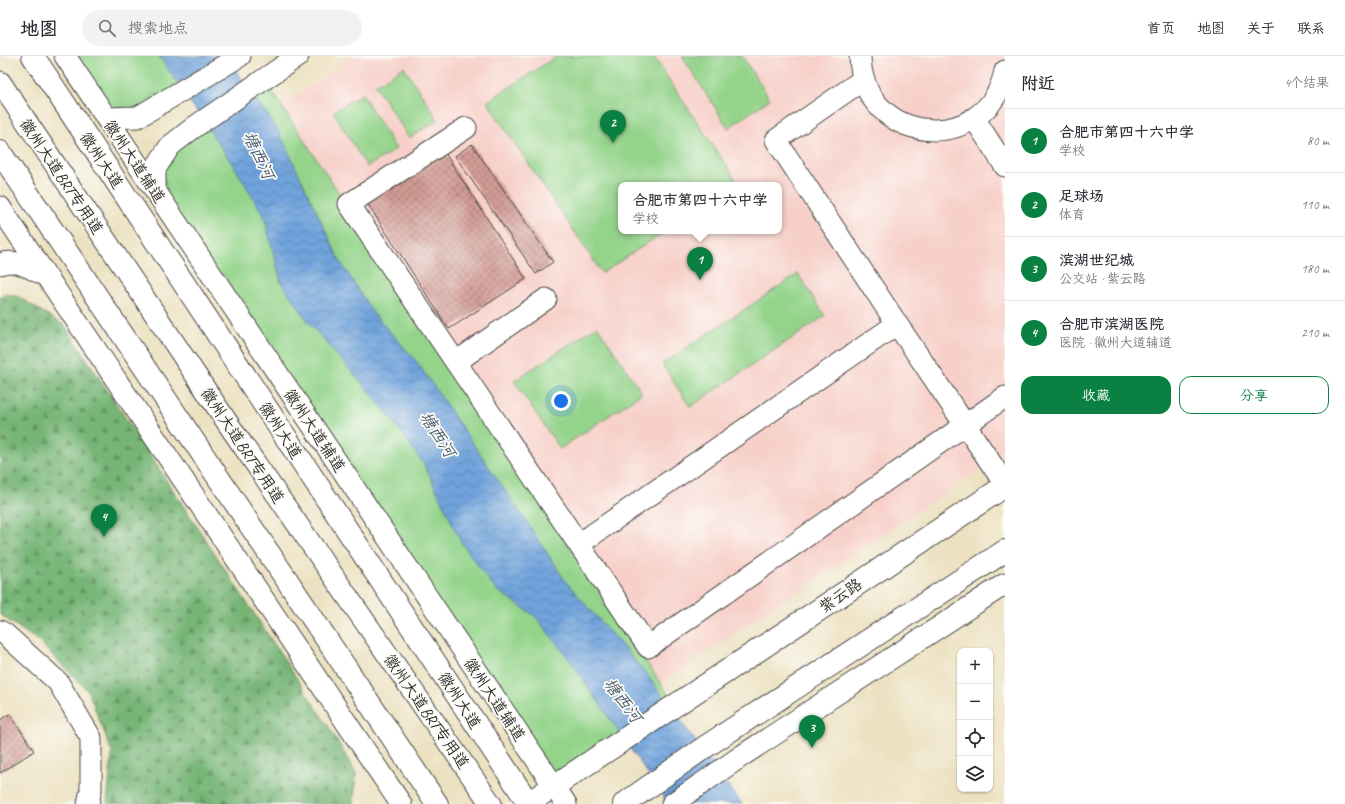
<!DOCTYPE html>
<html lang="zh">
<head>
<meta charset="utf-8">
<style>
  :root { --surface:#fff; --page:#f2f2f3; --text:#2b2b33; --muted:#7c7c81; --line:#e1e1e2; --accent:#0b8043 }
  body { margin:0; font-family:Caveat,"LXGW WenKai TC",sans-serif; background:var(--page); color:var(--text) }
  .controls { position:absolute; right:12px; bottom:12px; display:grid; overflow:hidden; border-radius:8px; box-shadow:0 1px 3px #0004 }
  .controls button { width:36px; height:36px; display:grid; place-items:center; padding:0; border:0; border-bottom:1px solid var(--line); background:var(--surface); color:var(--text); font:20px sans-serif }
  .you { position:absolute; left:561px; top:345px; width:14px; height:14px; margin:-10px; border:3px solid #fff; border-radius:50%; background:#1a73e8; box-shadow:0 0 0 6px #1a73e833 }
  .badge { display:grid; place-items:center; width:26px; height:26px; border-radius:50%; background:var(--accent); color:#fff; font-size:13px; font-weight:700 }
  .pin { position:absolute; translate:-50% -33px; filter:drop-shadow(0 1px 2px #0008) }
  .pin::after { content:''; position:absolute; top:21px; width:14px; height:12px; background:inherit; clip-path:polygon(0 0,100% 0,50% 100%) }
  .popup { position:absolute; left:618px; top:126px; width:164px; height:52px; box-sizing:border-box; display:grid; place-content:center; border-radius:8px; background:var(--surface); filter:drop-shadow(0 1px 3px #0005); font-size:13px; white-space:nowrap; color:var(--muted) }
  .popup b { font-size:15px; color:var(--text) }
  .popup::after { content:''; position:absolute; left:50%; top:100%; margin-left:-8px; border:8px solid transparent; border-top-color:var(--surface) }
  .list { margin:0; padding:0; list-style:none }
  h2 { display:flex; justify-content:space-between; align-items:center; height:52px; margin:0; padding:0 16px; font-size:17px }
  h2 small { font-size:13px; font-weight:400; color:var(--muted) }
  .list li { display:grid; grid-template-columns:26px 1fr auto; gap:12px; align-items:center; box-sizing:border-box; height:64px; padding:0 16px; border-top:1px solid var(--line) }
  .list b { display:block; font-size:15px; white-space:nowrap }
  .list p { margin:0; font-size:13px; white-space:nowrap; color:var(--muted) }
  .list em { font-size:13px; font-style:normal; color:var(--muted) }
  .actions { display:flex; gap:8px; padding:12px 16px }
  .actions a { flex:1; padding:9px 0; border:1px solid var(--accent); border-radius:12px; text-align:center; font-size:14px; color:var(--accent) }
  .actions .main { background:var(--accent); color:#fff }
  .icon { flex:none; width:22px; height:22px; fill:none; stroke:currentColor; stroke-width:2; stroke-linecap:round; stroke-linejoin:round }
  .map { position:relative; flex:none; width:1005px; height:748px; overflow:hidden }
  header { display:flex; align-items:center; gap:24px; box-sizing:border-box; height:56px; padding:0 20px; background:var(--surface); border-bottom:1px solid var(--line) }
  header strong { font-size:19px }
  nav { display:flex; gap:22px; margin-inline-start:auto; font-size:14px }
  .search { width:280px; height:36px; background:var(--page); display:flex; align-items:center; gap:10px; box-sizing:border-box; padding:0 14px; border-radius:22px; color:var(--muted); font-size:15px }
  main { display:flex }
  aside { flex:1; background:var(--surface) }
  .map>svg:first-child { display:block }
  .built { fill:#f7d0c9; fill-rule:evenodd }
  .green { fill:#93d38a; stroke:#5f7f5a }
  .forest { fill:url(#forest-firs); stroke:#507050 }
  .water { fill:url(#water-waves); stroke:#4e6783 }
  .building { fill:url(#building-cross-hatch) }
  .lines { fill:none; stroke-linecap:round; stroke-linejoin:round }
  .minor-casing { stroke:#484642; stroke-width:23 }
  .major-casing { stroke:#484642; stroke-width:24 }
  .minor { stroke:#fff; stroke-width:21 }
  .major { stroke:#fff; stroke-width:22 }
  .labels { text-anchor:middle; stroke-width:3.5; stroke-linejoin:round; paint-order:stroke }
  .street-label { font-size:16px; fill:#2b2b2b; stroke:#fdfcf7 }
  .water-label { font-size:17px; font-style:italic; fill:#475b71; stroke:#fdfcf7 }
</style>
</head>
<body>
<header>
<strong>地图</strong>
<div class="search"><svg class="icon" aria-label="search" viewBox="0 0 24 24"><circle cx="10" cy="10" r="6"/><path d="M15 15l6 6"/></svg>搜索地点</div>
<nav><a>首页</a><a>地图</a><a>关于</a><a>联系</a></nav>
</header>
<main>
<div class="map">
<svg width="1005" height="748" viewBox="0 0 1005 748">
  <defs>
    <pattern id="forest-firs" width="22" height="20" patternUnits="userSpaceOnUse"><rect width="22" height="20" fill="#76b576"/><path d="M5 1l3.5 6h-7zM16 11l3.5 6h-7z" fill="#619361"/></pattern>
    <pattern id="water-waves" width="16" height="10" patternUnits="userSpaceOnUse"><rect width="16" height="10" fill="#70a3db"/><path d="M0 5q4-4 8 0t8 0" fill="none" stroke="#5c85b2"/></pattern>
    <pattern id="building-cross-hatch" width="8" height="8" patternUnits="userSpaceOnUse"><rect width="8" height="8" fill="#d39c95"/><path d="M0 0l8 8M0 8l8-8" fill="none" stroke="#ab7f7a"/></pattern>
  </defs>
  <rect width="100%" height="100%" fill="#fdfcf7"/>
  <filter id="ink" filterUnits="userSpaceOnUse"><feTurbulence type="fractalNoise" baseFrequency=".025" numOctaves="2"/><feDisplacementMap in="SourceGraphic" scale="8" xChannelSelector="R" yChannelSelector="G"/><feConvolveMatrix kernelMatrix="1 2 1 2 8 2 1 2 1" color-interpolation-filters="sRGB"/></filter>
  <filter id="wash" filterUnits="userSpaceOnUse"><feTurbulence type="fractalNoise" baseFrequency=".012" numOctaves="4" result="noise"/><feDisplacementMap in="SourceGraphic" scale="16" xChannelSelector="R" yChannelSelector="G"/><feGaussianBlur stdDeviation="0.9" result="paint"/><feColorMatrix in="noise" values="0 0 0 0 0 0 0 0 0 0 0 0 0 0 0 0 0 1.4 0 .05"/><feComposite in="paint" operator="in"/></filter>
  <g filter="url(#wash)">
    <rect width="100%" height="100%" fill="#ece1c1"/>
    <path class="built" d="M355,0H1005V397L661,627L281,50ZM621,129H779V175H621Z"/>
    <path class="green" d="M65,0H240L172,41L106,62Z
      M557,0H653L738,127L735,129H621V175H666L602,217L487,46Z
      M682,0H742L770,43L728,72Z
      M404,11L438,64L409,82L375,29Z
      M264,23L675,649L554,731L155,135V113Z
      M362,38L396,93L367,111L333,56Z
      M798,218L825,260L690,351L662,308Z
      M597,270L642,337L560,393L514,325Z"/>
    <path class="forest" d="M6,238L19,241L65,270L330,673L356,717L354,748H107L112,696L88,635L36,583L0,559V242Z"/>
    <path class="water" d="M159,0H226L279,76L340,205L373,257L417,306L526,465L566,526L644,615L742,748H668L570,604L535,560L495,533L461,486L426,412L403,378L374,341L310,268L281,226L264,160L237,115Z"/>
    <g id="blocks">
      <path class="building" d="M472,88L553,206L536,218L455,100Z
        M445,97L526,223L449,273L367,147Z
        M10,658L34,695L0,717V664Z"/>
    </g>
  </g>
  <g filter="url(#ink)">
    <use href="#blocks" fill-opacity="0" stroke="#484642" stroke-width="1"/>
    <g class="lines">
      <defs>
        <path id="minor" d="M65,0L566,748
          M860,0C862,90 987,101 1005,15
          M864,23L776,84L897,268L1005,428
          M0,26L235,378L491,748
          M106,62L138,61L240,0
          M974,62L1005,110
          M466,72L349,148L648,591L1005,341
          M155,135V113L170,90L193,72L298,0
          M0,151L401,748
          M0,208C16,202 32,213 46,220
          M456,306L546,243
          M579,488L897,268
          M0,575L5,578L58,626L91,682V733L88,748
          M672,748L743,699L1005,528"/>
        <path id="major" d="M33,0L529,748
          M0,96L437,748
          M527,748C687,642 846,536 1005,430
          M624,748L705,691L1005,495"/>
      </defs>
      <use href="#minor" class="minor-casing"/>
      <use href="#major" class="major-casing"/>
      <use href="#minor" class="minor"/>
      <use href="#major" class="major"/>
    </g>
  </g>
  <g class="labels">
    <g class="street-label">
      <text transform="translate(102 104) rotate(56)" y="6">徽州大道</text>
      <text transform="translate(135 105) rotate(56)" y="6">徽州大道辅道</text>
      <text transform="translate(62 120) rotate(56)" y="6">徽州大道BRT专用道</text>
      <text transform="translate(281 374) rotate(57)" y="6">徽州大道</text>
      <text transform="translate(315 374) rotate(56)" y="6">徽州大道辅道</text>
      <text transform="translate(243 389) rotate(56)" y="6">徽州大道BRT专用道</text>
      <text transform="translate(840 539) rotate(-34)" y="6">紫云路</text>
      <text transform="translate(495 643) rotate(56)" y="6">徽州大道辅道</text>
      <text transform="translate(460 644) rotate(57)" y="6">徽州大道</text>
      <text transform="translate(427 655) rotate(55)" y="6">徽州大道BRT专用道</text>
    </g>
    <g class="water-label">
      <text transform="translate(259 99) rotate(65)" y="6">塘西河</text>
      <text transform="translate(438 378) rotate(57)" y="6">塘西河</text>
      <text transform="translate(623 644) rotate(53)" y="6">塘西河</text>
    </g>
  </g>
</svg>
<div class="controls">
<button>+</button>
<button>−</button>
<button><svg class="icon" aria-label="locate" viewBox="0 0 24 24"><circle cx="12" cy="12" r="6"/><path d="M12 2v4M12 18v4M2 12h4M18 12h4"/></svg></button>
<button><svg class="icon" aria-label="layers" viewBox="0 0 24 24"><path d="M12 4l9 5-9 5-9-5zM3 14l9 5 9-5"/></svg></button>
</div>
<div class="you"></div>
<div class="pin badge" style="left:700px;top:224px">1</div>
<div class="popup"><b>合肥市第四十六中学</b>学校</div>
<div class="pin badge" style="left:613px;top:87px">2</div>
<div class="pin badge" style="left:812px;top:692px">3</div>
<div class="pin badge" style="left:104px;top:481px">4</div>
</div>
<aside>
<h2>附近<small>4个结果</small></h2>
<ul class="list">
<li><span class="badge">1</span><div><b>合肥市第四十六中学</b><p>学校</p></div><em>80 m</em></li>
<li><span class="badge">2</span><div><b>足球场</b><p>体育</p></div><em>110 m</em></li>
<li><span class="badge">3</span><div><b>滨湖世纪城</b><p>公交站 · 紫云路</p></div><em>180 m</em></li>
<li><span class="badge">4</span><div><b>合肥市滨湖医院</b><p>医院 · 徽州大道辅道</p></div><em>210 m</em></li>
</ul>
<div class="actions"><a class="main">收藏</a><a>分享</a></div>
</aside>
</main>
</body>
</html>
